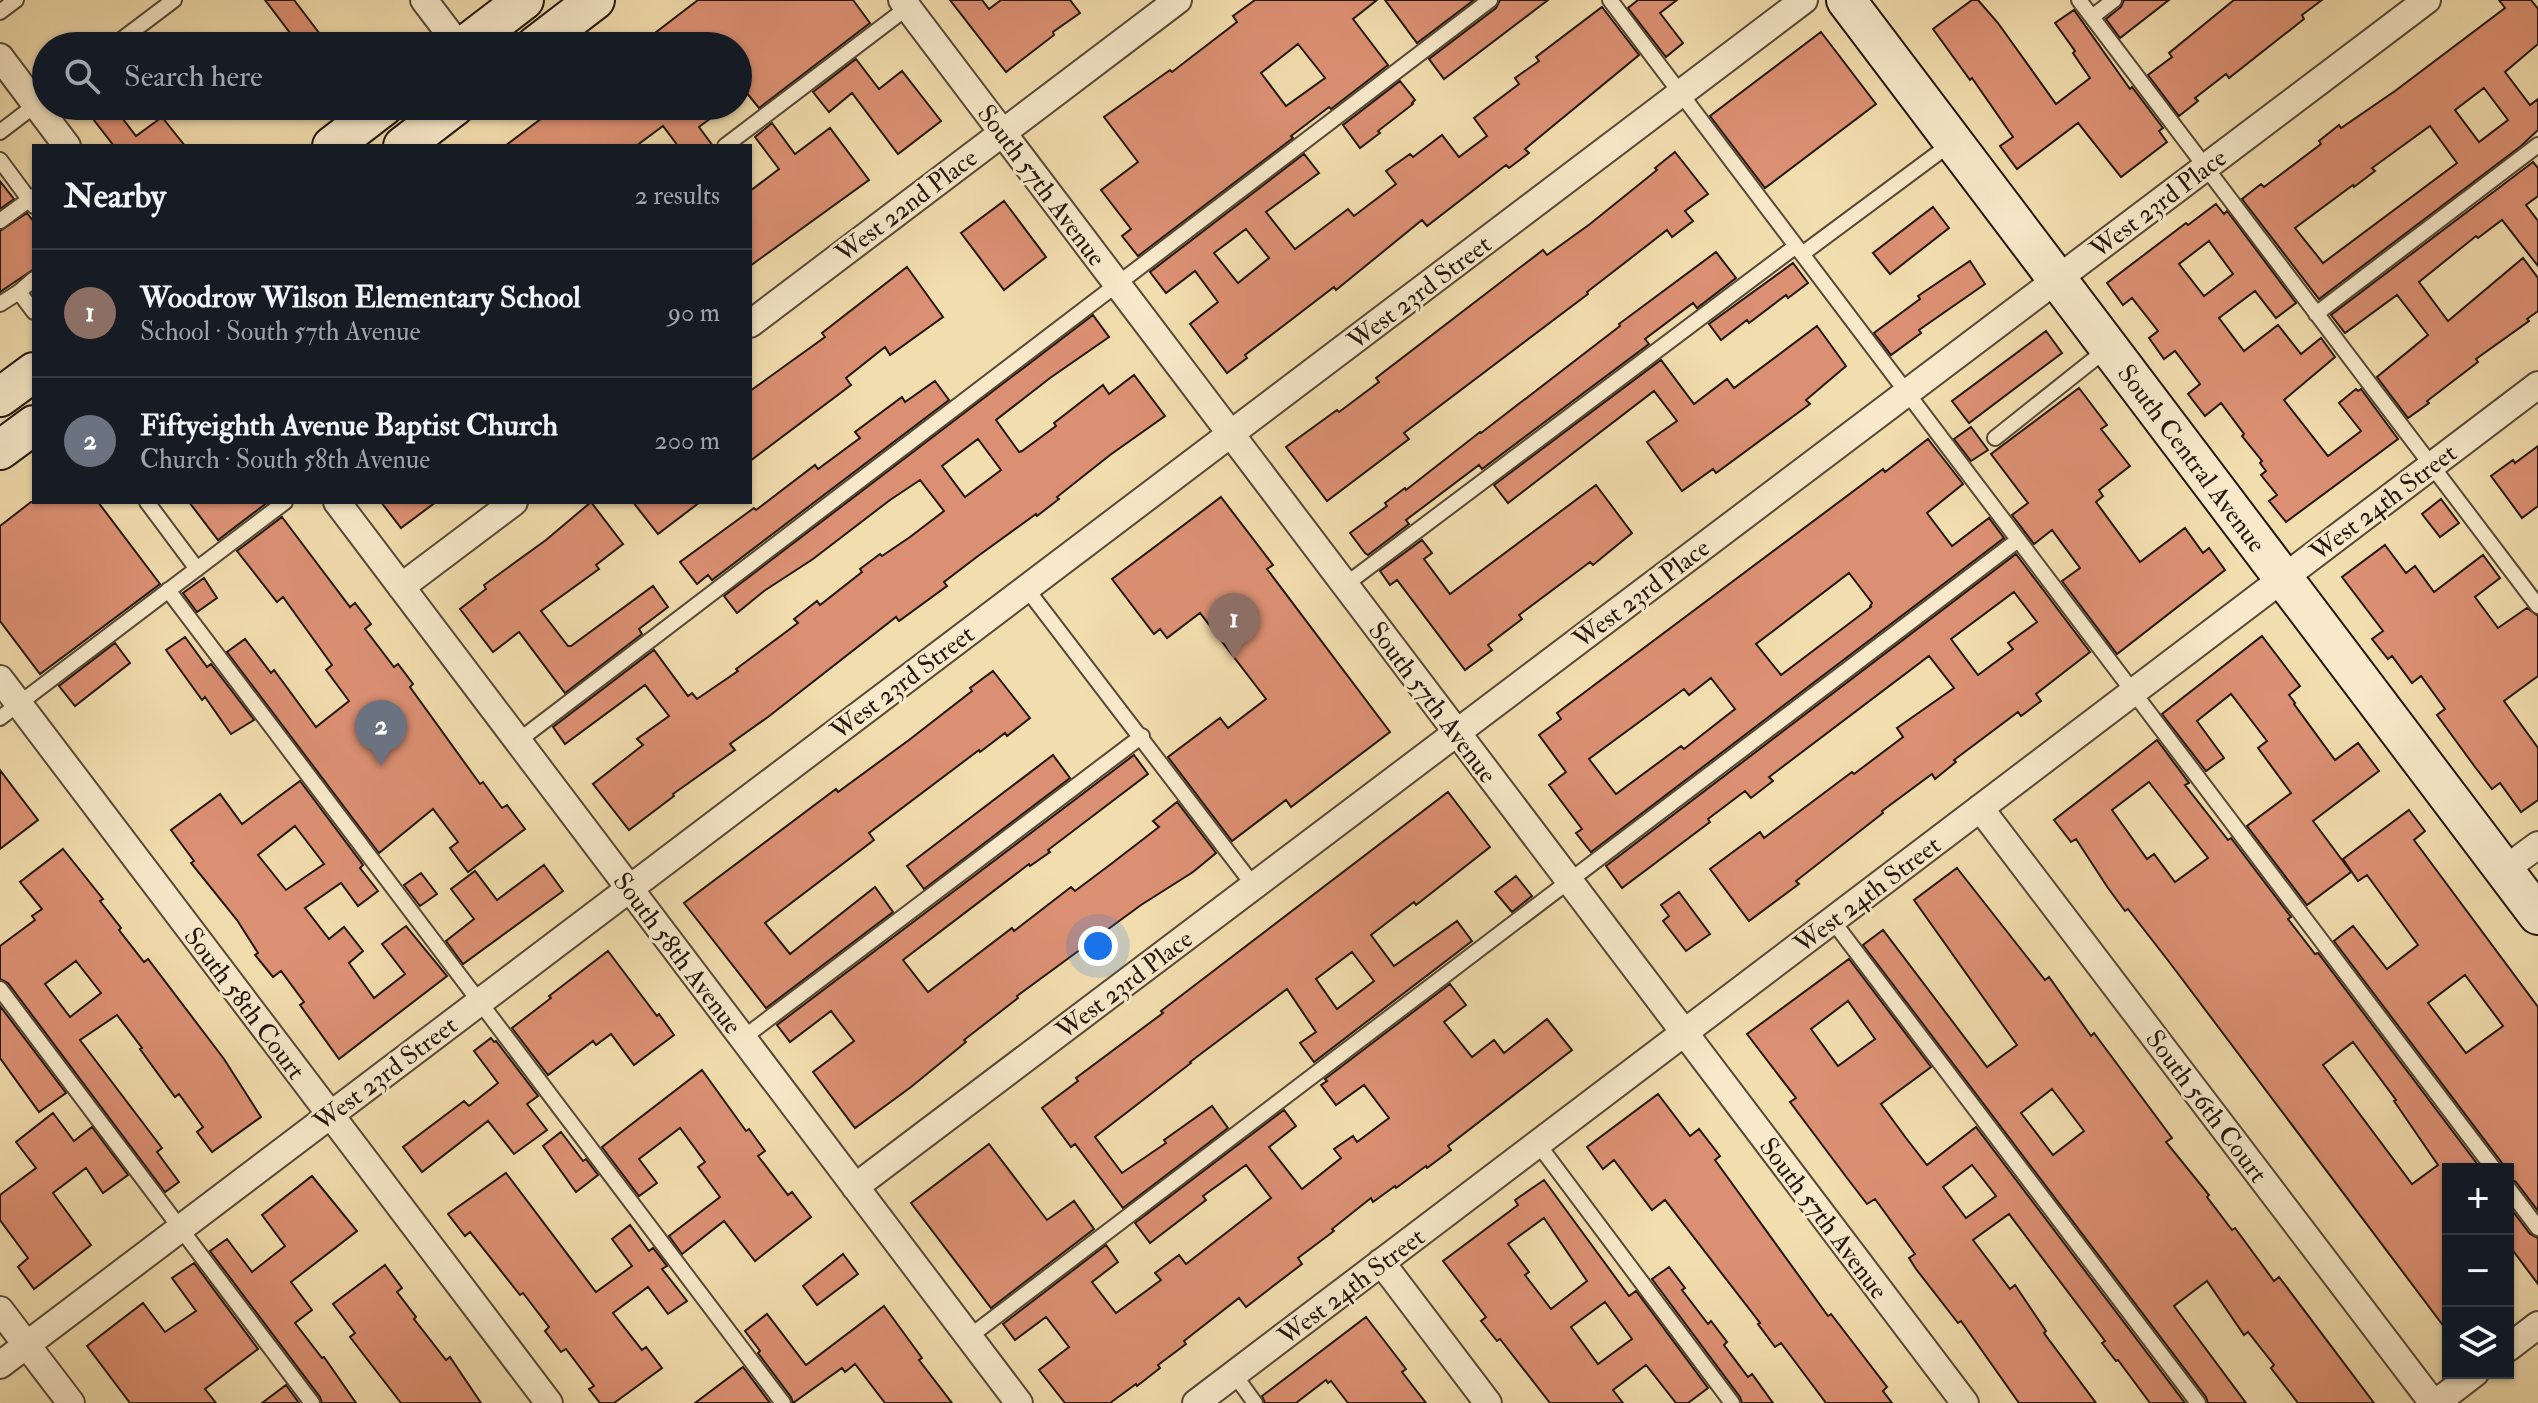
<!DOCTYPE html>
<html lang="en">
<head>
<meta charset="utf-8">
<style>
  :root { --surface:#171b24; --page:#20242c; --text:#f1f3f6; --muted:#9ea1a6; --line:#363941; --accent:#7c3aed }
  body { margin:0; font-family:"IM FELL Double Pica",serif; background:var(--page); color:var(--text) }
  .controls { position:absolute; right:24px; bottom:24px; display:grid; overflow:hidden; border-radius:0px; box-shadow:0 2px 6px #0004 }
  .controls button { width:72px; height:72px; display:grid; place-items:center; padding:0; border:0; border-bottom:2px solid var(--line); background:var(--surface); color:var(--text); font:40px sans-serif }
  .you { position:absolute; left:1098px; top:946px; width:28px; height:28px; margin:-20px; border:6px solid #fff; border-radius:50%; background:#1a73e8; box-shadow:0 0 0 12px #1a73e833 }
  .badge { display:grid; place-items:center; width:52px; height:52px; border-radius:50%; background:var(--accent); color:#fff; font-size:26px; font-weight:700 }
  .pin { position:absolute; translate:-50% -66px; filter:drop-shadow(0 2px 4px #0008) }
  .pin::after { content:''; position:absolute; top:42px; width:28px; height:24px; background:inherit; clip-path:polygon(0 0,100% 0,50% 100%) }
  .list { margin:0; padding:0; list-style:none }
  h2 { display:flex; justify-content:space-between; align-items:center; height:104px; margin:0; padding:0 32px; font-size:34px }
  h2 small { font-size:26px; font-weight:400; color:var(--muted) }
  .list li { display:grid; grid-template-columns:52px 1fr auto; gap:24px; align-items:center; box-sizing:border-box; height:128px; padding:0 32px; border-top:2px solid var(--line) }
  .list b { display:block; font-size:30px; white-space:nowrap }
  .list p { margin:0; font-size:26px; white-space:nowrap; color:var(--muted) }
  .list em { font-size:26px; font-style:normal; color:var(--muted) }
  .icon { flex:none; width:44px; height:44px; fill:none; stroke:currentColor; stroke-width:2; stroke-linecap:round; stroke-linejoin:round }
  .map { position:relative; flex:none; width:2538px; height:1403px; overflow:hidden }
  .search { position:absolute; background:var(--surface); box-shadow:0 2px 6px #0004; left:32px; top:32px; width:720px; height:88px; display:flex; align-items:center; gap:20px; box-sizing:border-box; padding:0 28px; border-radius:44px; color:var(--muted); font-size:30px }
  .panel { position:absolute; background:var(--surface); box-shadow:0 2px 6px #0004; left:32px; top:144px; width:720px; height:360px; border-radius:0px }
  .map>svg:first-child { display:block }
  .building { fill:#dc9073; stroke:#23170e; stroke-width:2; fill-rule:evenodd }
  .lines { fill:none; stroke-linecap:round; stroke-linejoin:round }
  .lane-casing { stroke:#574836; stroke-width:18 }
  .street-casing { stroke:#574836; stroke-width:30 }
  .secondary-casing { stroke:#23170e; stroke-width:42 }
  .lane { stroke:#f7e9ca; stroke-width:14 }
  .street { stroke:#f7e9ca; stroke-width:26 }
  .secondary { stroke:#f7e9ca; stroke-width:38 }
  .labels { text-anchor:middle; stroke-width:6; stroke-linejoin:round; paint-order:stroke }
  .street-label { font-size:26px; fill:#23170e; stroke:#f7e9ca }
</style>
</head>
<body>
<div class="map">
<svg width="2538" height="1403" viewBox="0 0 2538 1403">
  <rect width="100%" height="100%" fill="#f2ddae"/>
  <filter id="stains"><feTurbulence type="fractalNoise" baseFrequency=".0025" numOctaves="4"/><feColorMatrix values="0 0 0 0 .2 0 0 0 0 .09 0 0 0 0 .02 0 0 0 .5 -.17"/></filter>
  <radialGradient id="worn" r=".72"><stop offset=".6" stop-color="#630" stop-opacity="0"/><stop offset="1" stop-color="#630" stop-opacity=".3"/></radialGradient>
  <path class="building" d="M265,0H294L329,46H300Z
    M698,0H853L870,23L759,108L746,92L738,98V46H638Z
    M950,0H982L989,9L1001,0H1070L1080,13L1053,32L1054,35L1006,72Z
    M1255,0H1377L1353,19L1388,65L1331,109L1329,107L1291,136L1293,138L1138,256L1122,236L1131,229L1101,190L1138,162L1104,117L1170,70L1172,72L1237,22L1233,16ZM1298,44L1325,78L1286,106L1261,73Z
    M1385,0H1474L1417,43Z
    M1500,0H1548L1444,79L1429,59L1496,8Z
    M1638,0H1677L1660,13L1683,43L1666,57L1628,8Z
    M1972,0H1978L1998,23L2056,104L2090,78L2073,53L2075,51L2055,23L2074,10L2130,89L2132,87L2163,128L2159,131L2167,142L2121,177L2078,123L2017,169L2000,146L2013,137L1972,78L1970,80L1933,29Z
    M2124,0H2169L2120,38L2106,19L2121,7Z
    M2234,0H2322L2302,15L2304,19L2229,78L2226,74L2195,98L2198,101L2179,116L2148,75L2172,57L2169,53Z
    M2499,0H2531L2538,9V44L2505,72L2530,105L2538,99V130L2521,146L2319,299L2242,199L2261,184L2264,187L2321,144L2319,141L2339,125L2341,128L2395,91L2505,8ZM2484,88L2508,120L2479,142L2455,110ZM2430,126L2457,163L2323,263L2295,228L2353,185L2354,187L2375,171L2372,168Z
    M1602,7L1639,55L1525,149L1529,153L1509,168L1506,165L1427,226L1422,220L1336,290L1334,287L1245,355L1247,358L1227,373L1190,324L1218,302L1195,271L1166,293L1150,272L1304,154L1319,173L1266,212L1295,249L1348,209L1354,216L1396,184L1386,171L1410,154L1413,157L1442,135L1459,157L1487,136L1474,118L1519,84L1515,78L1539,61L1536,57ZM1246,229L1269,258L1238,283L1214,253Z
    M1821,32L1876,104L1765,188L1710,116Z
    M856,59L879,89L902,71L941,121L898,154L852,93L829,112L813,92Z
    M1400,81L1415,100L1412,103L1413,104L1378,131L1380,133L1360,148L1343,125Z
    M83,106H113L136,136L162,117L185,146H114Z
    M558,106H727L699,127L713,146H678L663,126L636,146H505Z
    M772,123L795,154L830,128L869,180L750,266V191L779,169L755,137Z
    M1675,152L1708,194L1685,211L1693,221L1672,237L1667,230L1587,292L1588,294L1404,433L1409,439L1327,501L1286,447L1337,410L1339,412L1379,382L1376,378L1518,269L1543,250L1547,255L1590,224L1657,170L1655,168Z
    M2533,162L2538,168V196L2526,205L2538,221V266L2502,220L2478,238L2476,236L2419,282L2448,321L2523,258L2538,278V311L2527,319L2529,321L2476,359L2478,362L2427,401L2429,403L2408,418L2377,377L2428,335L2397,295L2345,333L2331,315Z
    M0,181L14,199L0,209Z
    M1004,201L1046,257L1004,290L961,233Z
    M2216,204L2224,214L2227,211L2296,303L2276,318L2255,291L2219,318L2244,351L2278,325L2301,354L2321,338L2335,357L2284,400L2328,456L2361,431L2339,403L2356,389L2358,391L2361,389L2398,439L2286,522L2269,501L2277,495L2261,475L2266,471L2260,463L2262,461L2242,436L2244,434L2221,403L2205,416L2188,394L2200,384L2175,351L2164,359L2149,338L2158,331L2132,298L2123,305L2107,283L2186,223L2188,225ZM2209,241L2233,274L2204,296L2179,264Z
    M1933,207L1949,228L1890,274L1873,253Z
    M27,213L34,222V269L0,292V231Z
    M1716,252L1736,278L1697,308L1693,303L1645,339L1649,344L1482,469L1479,465L1406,520L1409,524L1368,555L1365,553L1350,533L1387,506L1385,503L1405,488L1406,490L1480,432L1481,433L1620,326L1619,324Z
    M1970,261L1985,284L1919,330L1921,333L1891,355L1874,333L1920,299L1918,296Z
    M1793,263L1808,283L1788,298L1786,295L1749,323L1747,320L1721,340L1709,324Z
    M907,267L943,317L890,355L885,347L846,378L851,385L750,461V391L825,337L822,333Z
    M1093,315L1109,337L1050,378L996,420L1019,452L1022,451L1056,426L1054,423L1103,385L1109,394L1134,375L1165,416L1110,455L1057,497L1059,499L1037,516L1036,514L978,556L944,582L947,586L899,621L896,617L768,717L730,744L735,750L673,794L674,796L629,830L593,784L643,745L637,739L669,716L645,685L565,744L553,727L654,650L688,696L692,693L697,699L738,671L736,669L798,623L794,619L817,601L820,605L862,572L860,569L880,554L882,556L910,537L944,511L920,480L890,500L813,559L764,591L737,613L724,596ZM978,439L1001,470L965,497L942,466Z
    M1817,326L1846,366L1806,400L1810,404L1716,473L1713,469L1682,491L1647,442L1677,421L1654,391L1508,503L1494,485L1661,360L1694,404L1727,379L1734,388Z
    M2046,331L2062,353L1969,423L1952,401Z
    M935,381L949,400L712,580L708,575L697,584L680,562L754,508L756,510L815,465L818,469L860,438L855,432L902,397L905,402Z
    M2079,388L2107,425L2101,429L2130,466L2099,490L2103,496L2096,502L2140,562L2185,528L2203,553L2209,548L2225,570L2117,654L2062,581L2080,568L2052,530L2034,544L2012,515L2028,503L1991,454Z
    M1971,427L1988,450L1971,461L1954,439Z
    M1928,439L1963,484L1927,513L1952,546L1989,518L2004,538L1591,852L1576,833L1582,829L1549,785L1566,772L1539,735L1561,719L1557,713L1883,469L1885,472ZM1849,573L1872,603L1870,606L1871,607L1781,675L1756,644ZM1711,678L1735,709L1684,749L1681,746L1616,794L1589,759L1684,689L1689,695Z
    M2538,446V506L2522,518L2491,476L2513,460L2515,463Z
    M1596,485L1632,533L1593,565L1590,562L1519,615L1522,619L1488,645L1492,650L1465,670L1397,580L1390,585L1380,571L1422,540L1432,553L1424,559L1450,594Z
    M1221,497L1273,565L1267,569L1390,732L1291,807L1286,800L1232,841L1168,757L1220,718L1228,728L1266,699L1200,613L1167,638L1160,629L1154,634L1112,579Z
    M2441,499L2459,523L2440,537L2422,514Z
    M31,502H98L160,584L40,674L0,621V526Z
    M189,502H268L218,540Z
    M381,502H436L401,528Z
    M591,502L623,544L596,565L599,569L541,611L568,646H571L653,586L668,607L639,629L642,634L565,693L519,632L493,652L460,609L486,589L484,585L546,540Z
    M633,502H700L658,534Z
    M282,517L350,607L355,603L371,624L365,629L394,667L398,664L413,684L410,687L480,784L483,782L502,808L507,805L525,829L468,872L450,848L458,842L433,809L379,853L227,652L245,639L271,673L274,670L316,727L349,701L326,670L332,665L283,597L277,602L237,551Z
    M2385,545L2406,573L2415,566L2434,592L2483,555L2500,578L2475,597L2498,628L2527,608L2538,616V676L2504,701L2538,748V800L2521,812L2500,783L2492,789L2475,767L2437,715L2445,709L2421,676L2412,683L2392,656L2388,659L2372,639L2383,631L2342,577Z
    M2016,554L2090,652L2036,694L2041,701L2021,716L2018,712L1954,760L1956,762L1935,779L1932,774L1882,811L1883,813L1796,881L1799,884L1749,921L1710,869L1760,832L1764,838L1852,772L1854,774L1903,737L1897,728L1954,688L1929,656L1769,777L1773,781L1751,798L1745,791L1708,819L1710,822L1622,888L1606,866ZM2014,592L2037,622L2008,643L2013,649L1978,675L1951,639Z
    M204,578L217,598L197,612L183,593Z
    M2262,636L2300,686L2289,695L2295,703L2294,704L2335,760L2358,743L2379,771L2313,821L2351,872L2307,905L2247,826L2291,793L2258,748L2267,741L2231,694L2197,721L2224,758L2206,771L2162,714Z
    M185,637L207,667L211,664L254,720L231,734L205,697L202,700L166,650Z
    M115,643L130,663L75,706L59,686Z
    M993,671L1030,718L1007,736L1005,733L980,752L979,750L869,833L874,840L765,923L790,954L875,887L893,912L766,1008L684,903L836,789L838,792L909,740L972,691L970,688Z
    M2157,740L2189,783L2185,785L2228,840L2231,838L2291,917L2288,919L2315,954L2318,953L2481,1169H2448V1332L2170,963L2128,909L2125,911L2108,888L2076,839L2071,842L2054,820ZM2149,782L2208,858L2175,882L2154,854L2147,859L2112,810ZM2353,1042L2396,1100L2394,1101L2438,1165L2412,1184L2323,1065Z
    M1053,755L1070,778L924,889L907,866Z
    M1134,755L1148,774L1048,850L1050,852L1030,866L1029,864L903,960L928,992L1012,928L1014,931L1071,887L1075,891L1111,864L1159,827L1153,821L1177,802L1216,853L1193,872L1141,905L1017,996L1018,998L964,1040L966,1042L911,1087L855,1128L813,1072L854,1041L831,1011L790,1042L777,1025Z
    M0,770L38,820L0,849Z
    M300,781L363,865L360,868L378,891L358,906L341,883L305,908L329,939L344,927L363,951L349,963L374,998L405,974L382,944L406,926L447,976L339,1059L300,1005L304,1002L281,971L273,977L255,955L258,953L237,920L191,863L194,861L171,830L220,794L242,824ZM295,826L324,864L286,890L258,855Z
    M1448,792L1490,847L1416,905L1414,902L1371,935L1394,966L1457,921L1472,941L1314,1062L1300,1043L1316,1032L1287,989L1190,1062L1191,1063L1095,1137L1122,1173L1166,1143L1164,1140L1212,1106L1228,1128L1123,1208L1075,1144L1071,1147L1042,1108L1078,1081L1076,1078L1163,1013L1161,1011L1178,998ZM1352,952L1374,981L1337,1009L1316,979Z
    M2409,810L2425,831L2414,840L2538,1007V1211L2516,1182L2508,1178V1169H2504L2502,1163L2334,941L2353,926L2387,969L2418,945L2367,875L2358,881L2343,859ZM2465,975L2503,1026L2466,1053L2428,1003Z
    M63,849L103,899L100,901L121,928L119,930L144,962L148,959L224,1059L261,1117L212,1152L197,1132L203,1127L179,1094L175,1097L140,1049L142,1048L117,1015L80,1040L162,1148L157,1152L179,1182L165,1192L8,983L0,979V946L35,920L32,916L42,909L20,882ZM76,961L101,993L70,1017L45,984Z
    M544,865L563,891L463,964L446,941L474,919L451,889L475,871L497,900Z
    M1957,868L2045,980L2049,977L2091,1036L2094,1033L2172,1138L2166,1142L2209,1195L2207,1197L2232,1230L2235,1228L2274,1281L2279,1277L2374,1403H2298L2271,1368L2274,1365L2248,1332L2244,1335L2207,1281L2174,1306L2246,1403H2208L2206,1397L1863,945L1883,930L1987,1067L2017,1045L1914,900ZM2052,1089L2084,1131L2053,1155L2021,1113Z
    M421,873L437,894L420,906L404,885Z
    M1516,876L1532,896L1512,912L1495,892Z
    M1679,892L1710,934L1686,951L1663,921L1669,916L1661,905Z
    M608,951L657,1016L659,1014L674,1035L634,1065L611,1034L596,1045L593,1041L548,1075L512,1028L551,998L549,996Z
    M1849,959L1931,1067L1881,1104L1906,1138L1927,1165L1976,1127L2185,1403H2150L2118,1360L2116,1361L2102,1343L2105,1341L2009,1214L1973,1240L2010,1289L2015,1285L2046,1331L2044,1333L2096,1403H2019L1961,1321L1958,1323L1916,1269L1909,1258L1915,1254L1875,1199L1867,1204L1847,1178L1790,1102L1796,1098L1747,1034ZM1848,1001L1875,1039L1838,1066L1811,1029ZM1972,1165L1996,1196L1966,1218L1943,1187Z
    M1450,984L1466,1005L1444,1022L1472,1057L1494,1040L1504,1053L1547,1019L1572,1050L1448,1146L1451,1150L1427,1168L1426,1166L1396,1188L1395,1186L1373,1202L1371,1198L1332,1229L1334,1231L1298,1258L1302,1264L1246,1307L1239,1298L1184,1341L1186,1344L1158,1365L1160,1368L1137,1386L1136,1384L1110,1403H1065L1039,1370L1069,1347L1046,1317L1015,1340L1003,1324L1106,1245L1118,1262L1092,1282L1116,1313L1161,1280L1155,1273L1179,1255L1186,1264L1271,1198L1246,1165L1203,1196L1206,1200L1150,1243L1135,1223L1284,1110L1296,1126L1269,1147L1302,1189L1341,1158L1334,1149L1353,1136L1357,1142L1389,1118L1364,1085L1336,1105L1321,1085L1327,1081L1325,1079Z
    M0,1006L66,1093L39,1112L0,1058Z
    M491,1038L494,1042L496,1041L538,1096L527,1104L547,1130L514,1154L488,1121L422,1172L403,1147L464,1101L469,1106L498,1083L474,1051Z
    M702,1070L746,1131L749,1129L765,1151L758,1156L788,1195L792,1192L811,1217L755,1261L724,1221L682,1254L669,1236L720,1197L698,1167L705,1162L680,1128L639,1159L657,1183L639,1196L602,1147Z
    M1658,1094L1690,1136L1699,1129L1720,1156L1715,1160L1828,1316L1831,1314L1887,1387L1883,1391L1892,1403H1826L1781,1343L1775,1347L1758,1324L1760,1323L1665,1200L1652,1210L1614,1160L1603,1169L1587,1147Z
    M53,1113L74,1141L92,1127L128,1175L103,1193L86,1168L53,1193L91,1245L34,1289L18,1267L28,1258L0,1220V1195L36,1168L16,1142Z
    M561,1132L583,1161L586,1159L598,1175L576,1192L543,1146Z
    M989,1144L1047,1220L1074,1201L1094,1229L991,1308L911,1203Z
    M506,1173L596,1292L632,1266L612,1239L630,1225L649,1251L653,1248L667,1266L662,1269L687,1301L668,1314L648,1287L613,1313L642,1350L646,1347L662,1368L614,1403H600L589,1389L594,1386L566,1349L561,1352L545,1331L549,1327L523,1293L520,1295L470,1232L465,1236L448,1214Z
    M312,1176L357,1231L291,1282L312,1310L295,1323L322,1358L324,1357L356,1403H322L320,1397L210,1251L227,1239L252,1272L285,1246L262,1215Z
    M1544,1180L1629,1296L1636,1291L1708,1388L1688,1403H1676L1646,1365L1613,1390L1623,1403H1550L1500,1339L1497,1341L1481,1321L1486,1317L1443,1261L1518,1205L1515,1200ZM1544,1218L1587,1281L1551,1309L1525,1275L1529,1272L1508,1244ZM1605,1302L1632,1339L1598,1364L1571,1327Z
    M2508,1205L2530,1234L2538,1238V1284L2508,1244Z
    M843,1254L858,1274L817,1305L803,1286Z
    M194,1263L258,1349L205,1389L216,1403H130L87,1346L143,1303L165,1332L196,1311L172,1278Z
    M385,1265L402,1288L397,1292L416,1317L414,1319L446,1360L450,1357L481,1403H401L350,1337L355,1333L333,1304Z
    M1669,1267L1685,1288L1682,1290L1708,1324L1711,1321L1727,1342L1724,1345L1748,1377L1752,1374L1773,1403H1742L1740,1397L1652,1279Z
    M884,1306L922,1358L919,1360L952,1403H885L855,1364L845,1372L842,1368L793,1403L791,1397L758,1353L760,1351L745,1331L767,1314L806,1365Z
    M1366,1317L1406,1369L1402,1372L1426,1403H1348L1331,1381L1328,1383L1326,1380L1296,1403H1265L1262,1396Z
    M743,1367L770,1403H695Z
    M286,1385L299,1403H262Z"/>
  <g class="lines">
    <defs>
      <path id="lane" d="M1610,0L2494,1169
        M2079,0L2538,606
        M0,12L16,0
        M2092,17L2114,0
        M113,46L174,0
        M0,132L38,103
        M725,146L912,4
        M0,160L34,206
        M0,221L34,196
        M1802,254L1953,142
        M34,279L19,292L34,312
        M0,304L19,292
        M2316,314L2538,145
        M1995,438L2107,349
        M147,502L197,569
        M1345,585L1796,246
        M1026,588L1254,886
        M168,590L783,1403
        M0,718L285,502
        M518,741L1490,0
        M1832,920L2198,1403
        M0,989L312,1403
        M743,1038L1142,736
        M1538,1144L1732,1403
        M2508,1188L2538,1228
        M969,1337L2018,540
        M1234,1374L1255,1403"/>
      <path id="street" d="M424,0L459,46
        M902,0L1965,1403
        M0,57L67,146
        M750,324L1178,0
        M337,502L1019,1403
        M401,587L514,502
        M0,679L549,1403
        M1980,808L2433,1403
        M2504,870L2538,845
        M855,1187L2427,0
        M1381,1262L1488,1403
        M0,1310L71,1403
        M2508,1348L2538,1325
        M0,1365L1804,0
        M1196,1403L2538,385
        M2436,1403L2475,1373"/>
      <path id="secondary" d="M1846,0L2538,915
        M464,46L524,0
        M535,46L595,0
        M332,146L384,106
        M403,146L455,106
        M0,397L34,372
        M0,450L34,425"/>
    </defs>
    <use href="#lane" class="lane-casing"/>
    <use href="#street" class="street-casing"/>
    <use href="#secondary" class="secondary-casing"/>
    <use href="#lane" class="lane"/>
    <use href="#street" class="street"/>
    <use href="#secondary" class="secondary"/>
  </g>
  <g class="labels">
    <g class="street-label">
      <text transform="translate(1042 185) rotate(53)" y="9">South 57th Avenue</text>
      <text transform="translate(2158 203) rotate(-37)" y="9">West 23rd Place</text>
      <text transform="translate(906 205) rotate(-37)" y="9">West 22nd Place</text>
      <text transform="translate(1419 292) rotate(-37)" y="9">West 23rd Street</text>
      <text transform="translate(2192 458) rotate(53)" y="9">South Central Avenue</text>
      <text transform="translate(2383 502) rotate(-37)" y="9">West 24th Street</text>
      <text transform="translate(1641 593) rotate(-37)" y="9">West 23rd Place</text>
      <text transform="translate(902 682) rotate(-37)" y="9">West 23rd Street</text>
      <text transform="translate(1433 702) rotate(53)" y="9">South 57th Avenue</text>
      <text transform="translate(1867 894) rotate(-37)" y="9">West 24th Street</text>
      <text transform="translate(678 953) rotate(53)" y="9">South 58th Avenue</text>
      <text transform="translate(1124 984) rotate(-37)" y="9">West 23rd Place</text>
      <text transform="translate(245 1003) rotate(53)" y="9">South 58th Court</text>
      <text transform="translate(385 1073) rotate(-37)" y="9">West 23rd Street</text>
      <text transform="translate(2207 1106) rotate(53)" y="9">South 56th Court</text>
      <text transform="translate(1824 1218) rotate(53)" y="9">South 57th Avenue</text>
      <text transform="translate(1351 1286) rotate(-37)" y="9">West 24th Street</text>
    </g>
  </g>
  <rect width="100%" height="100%" filter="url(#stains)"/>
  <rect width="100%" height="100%" fill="url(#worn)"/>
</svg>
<div class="controls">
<button>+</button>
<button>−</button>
<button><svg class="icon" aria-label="layers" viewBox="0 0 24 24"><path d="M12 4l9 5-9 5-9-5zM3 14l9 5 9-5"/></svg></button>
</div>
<div class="you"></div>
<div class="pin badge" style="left:1234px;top:659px;background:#8d6e63">1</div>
<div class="pin badge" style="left:381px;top:766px;background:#6b7280">2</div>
<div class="search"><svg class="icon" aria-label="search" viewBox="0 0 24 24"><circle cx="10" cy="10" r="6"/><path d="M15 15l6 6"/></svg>Search here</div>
<section class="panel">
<h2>Nearby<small>2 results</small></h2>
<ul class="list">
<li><span class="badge" style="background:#8d6e63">1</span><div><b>Woodrow Wilson Elementary School</b><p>School · South 57th Avenue</p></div><em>90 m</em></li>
<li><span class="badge" style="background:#6b7280">2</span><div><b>Fiftyeighth Avenue Baptist Church</b><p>Church · South 58th Avenue</p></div><em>200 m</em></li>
</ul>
</section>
</div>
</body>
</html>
